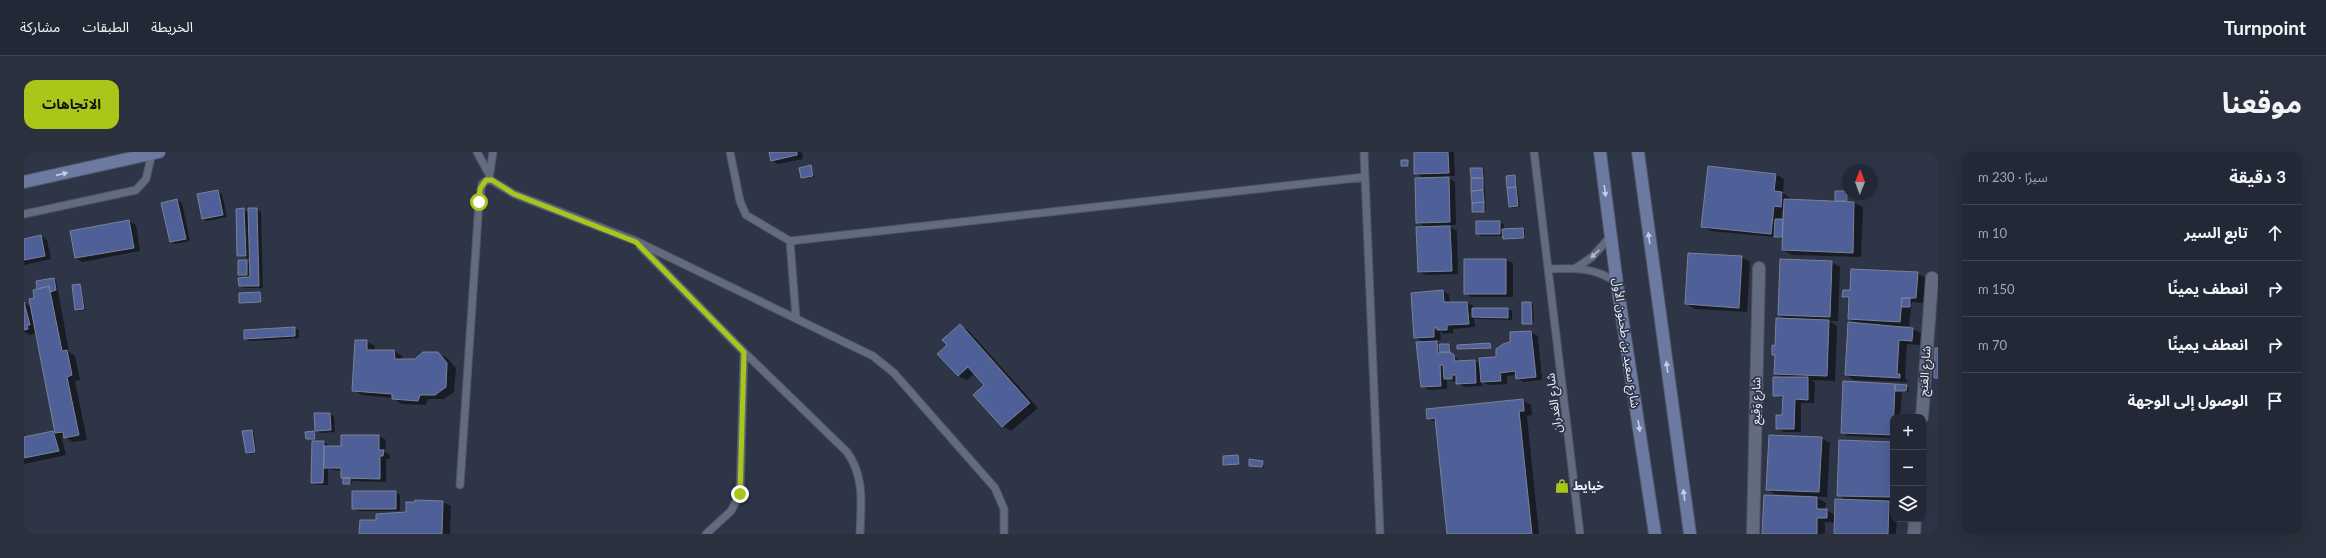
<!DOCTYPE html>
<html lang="ar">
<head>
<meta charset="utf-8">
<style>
  :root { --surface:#222835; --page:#2a303d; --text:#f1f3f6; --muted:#a2a6ad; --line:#3f4450; --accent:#aac719 }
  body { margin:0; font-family:Lato,"Noto Sans Arabic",sans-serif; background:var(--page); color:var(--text); direction:rtl }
  .controls { position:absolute; right:12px; bottom:12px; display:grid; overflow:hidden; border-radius:8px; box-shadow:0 4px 16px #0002 }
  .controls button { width:36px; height:36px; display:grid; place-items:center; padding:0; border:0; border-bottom:1px solid var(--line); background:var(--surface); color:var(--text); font:20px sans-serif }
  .compass { position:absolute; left:1818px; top:12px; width:36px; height:36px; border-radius:50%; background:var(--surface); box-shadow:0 4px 16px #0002; rotate:1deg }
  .stop { position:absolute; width:12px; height:12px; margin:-9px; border:3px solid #aac719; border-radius:50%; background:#fff }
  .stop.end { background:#aac719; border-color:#fff; box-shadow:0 1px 4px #0008 }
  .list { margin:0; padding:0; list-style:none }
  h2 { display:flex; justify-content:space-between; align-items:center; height:52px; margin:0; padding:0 16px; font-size:17px }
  h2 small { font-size:13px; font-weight:400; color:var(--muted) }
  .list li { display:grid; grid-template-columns:26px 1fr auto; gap:12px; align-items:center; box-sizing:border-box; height:56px; padding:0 16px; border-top:1px solid var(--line) }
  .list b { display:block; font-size:15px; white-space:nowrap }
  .list em { font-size:13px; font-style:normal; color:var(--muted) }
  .icon { flex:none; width:22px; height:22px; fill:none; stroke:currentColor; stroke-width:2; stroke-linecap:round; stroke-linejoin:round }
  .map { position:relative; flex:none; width:1914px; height:382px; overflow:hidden; direction:ltr; border-radius:12px }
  header { display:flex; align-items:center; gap:24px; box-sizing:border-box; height:56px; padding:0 20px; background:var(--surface); border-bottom:1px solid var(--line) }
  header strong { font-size:19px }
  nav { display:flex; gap:22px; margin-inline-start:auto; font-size:14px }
  .intro { display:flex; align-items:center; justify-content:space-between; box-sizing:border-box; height:96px; padding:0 24px }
  h1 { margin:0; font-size:28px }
  .button { padding:10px 18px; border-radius:12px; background:var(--accent); color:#111; font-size:14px; font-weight:700 }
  main { display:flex; gap:24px; padding:0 24px }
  aside { flex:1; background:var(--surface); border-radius:12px; box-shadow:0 4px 16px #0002 }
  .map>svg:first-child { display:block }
  .shadow { fill:#0007; fill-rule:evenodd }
  .building { fill:#4f6098; stroke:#7a8298 }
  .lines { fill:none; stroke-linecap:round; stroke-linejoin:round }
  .lane-casing { stroke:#4e5464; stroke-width:9 }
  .street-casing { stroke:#4e5464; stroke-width:14 }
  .secondary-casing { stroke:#4e5464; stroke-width:14 }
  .lane { stroke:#636b80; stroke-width:7 }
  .street { stroke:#636b80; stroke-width:12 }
  .secondary { stroke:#6c7aa1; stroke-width:12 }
  .oneway { fill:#c7cee3 }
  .oneway2 { fill:#b6bccc }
  .route { stroke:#aac719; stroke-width:5 }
  .labels { text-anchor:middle; stroke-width:3.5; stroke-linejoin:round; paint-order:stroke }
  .street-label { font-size:12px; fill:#eef2ff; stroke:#2e3547 }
  .poi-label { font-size:12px; font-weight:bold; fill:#eef2ff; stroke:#2e3547; text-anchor:start }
</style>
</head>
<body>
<header>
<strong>Turnpoint</strong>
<nav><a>الخريطة</a><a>الطبقات</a><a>مشاركة</a></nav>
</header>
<div class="intro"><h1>موقعنا</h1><a class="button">الاتجاهات</a></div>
<main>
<aside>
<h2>3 دقيقة<small>سيرًا · 230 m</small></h2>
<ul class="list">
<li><svg class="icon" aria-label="ahead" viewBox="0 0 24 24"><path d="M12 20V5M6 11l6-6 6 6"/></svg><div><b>تابع السير</b></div><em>10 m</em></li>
<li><svg class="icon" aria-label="right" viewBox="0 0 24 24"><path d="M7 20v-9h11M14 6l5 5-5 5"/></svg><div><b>انعطف يمينًا</b></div><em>150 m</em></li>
<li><svg class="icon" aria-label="right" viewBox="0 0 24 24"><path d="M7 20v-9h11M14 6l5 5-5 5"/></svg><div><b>انعطف يمينًا</b></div><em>70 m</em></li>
<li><svg class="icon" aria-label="arrive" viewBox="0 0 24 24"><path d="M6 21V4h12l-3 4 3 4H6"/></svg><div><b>الوصول إلى الوجهة</b></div></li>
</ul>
</aside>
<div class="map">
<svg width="1914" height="382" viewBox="0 0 1914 382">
  <rect width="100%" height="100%" fill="#2e3547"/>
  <path class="shadow" d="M746,0H778L779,7L754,12L748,9Z
    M1391,0H1430L1431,24H1422L1431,30L1432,73L1400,74L1393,70L1400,26L1391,21Z
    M1384,9L1386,14L1378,13Z
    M787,14L791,25L778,26Z
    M1458,17L1460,18L1462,59L1450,60Z
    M1752,22L1760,27L1759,41L1766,46V49L1812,50V40L1824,41V50L1830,51L1839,55L1837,105L1768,103L1759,98L1760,86L1687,79L1678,74ZM1758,58H1760V68H1757Z
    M1490,24L1492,25L1496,55L1488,56L1486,54Z
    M193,39L198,42L203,65L183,69L179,67L174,43Z
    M153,48L158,51L166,89L151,92L147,90Z
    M219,57L225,61L232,57L237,60L239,136H220L216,134L227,126V113H225V124L215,123L223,109L226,111V106L214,104Z
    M105,69L112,73L116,99L58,110L52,106Z
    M1476,70L1480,73V78H1501V87H1482L1480,84H1457L1453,81Z
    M1426,75L1433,79L1434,122L1402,123L1395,120Z
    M17,84L23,88L27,107L0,113V88Z
    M1718,105L1726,110L1723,160L1671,157L1662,152Z
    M1441,108H1482L1489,111V145H1447L1441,141Z
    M1807,110L1816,115L1814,169H1805L1813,174L1811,229L1786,228L1791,230L1790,251H1777V280H1760L1753,276L1759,265L1760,247L1750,243L1758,226L1751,222L1752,204L1749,202L1762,167L1755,163Z
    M1893,121L1902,126L1900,151L1888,150L1885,174H1876V176L1888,177L1897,181L1896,193L1883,192L1881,226L1884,230L1830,228L1822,223L1834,172L1825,167L1826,148L1819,144L1827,139Z
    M30,127L32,128L45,200L51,204L56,228L51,229L63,288L49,290L37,283L42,303L0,312V279L1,286L29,280L32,282L13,181L6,183L0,180V151L7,155L15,137Z
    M56,133L62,158L54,159L52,158L49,134Z
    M1419,139L1425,143L1426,151H1443L1450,154V157H1484L1488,159V168L1454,167L1450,166L1451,175L1429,177V181L1420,182L1416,179L1417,188H1411L1419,193L1427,194V199H1420V201H1427L1437,210L1451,209L1456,212L1473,206L1487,191L1507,180L1514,184L1518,228L1499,230L1493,226L1492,223L1483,224V232L1465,233L1458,230V234L1440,235L1433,230L1423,228V237L1404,238L1398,234L1400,191L1391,185Z
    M236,141L238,151L216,150Z
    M1499,151L1509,152L1510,172L1499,171Z
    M936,174L944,178L1014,256L987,279L979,274L951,243L961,233L951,221L943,228L934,224L924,193Z
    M270,176L275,178V186L225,189L221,186Z
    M342,189L351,194V199H370L378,204L379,208H392L414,201L423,206L432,216L430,240L420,247H404L402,253L378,252L369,246L338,243L329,238Z
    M1466,192L1468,196L1434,197Z
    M1820,230L1885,235L1884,240H1878L1876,265H1869V286L1824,284L1818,280Z
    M1498,248L1507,253L1508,263L1503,264L1515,382H1424L1413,271L1404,266Z
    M306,262L310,264L311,280L297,281L292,278Z
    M228,279L230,280L232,301L224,302L222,301Z
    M290,280L292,287H283Z
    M318,284H355L362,288L361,300L366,303V307H362V330L328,329V332H322L318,326V319L304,317V333H293L288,331L300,290L304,293V295H318Z
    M1797,286L1806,291L1803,345L1751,342L1743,337Z
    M1868,291L1869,349H1863L1869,352V367H1873L1872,382H1811V371L1801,370V382H1739L1741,344L1793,346L1802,351L1801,358L1812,363L1824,349L1814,343Z
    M1214,304L1216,312H1200Z
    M1238,309L1240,316L1226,314Z
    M329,340H372L376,343V359H334L329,356Z
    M419,350L427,354L426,382H336L353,369Z"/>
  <path class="building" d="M745,0H773V3L747,9Z
    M1390,0H1424L1425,21L1390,22Z
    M1377,8H1384V14H1377Z
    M787,13L789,24L777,26L775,16Z
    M1684,14L1752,22L1750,39L1758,40L1757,55L1750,54L1747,82L1677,75Z
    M1446,16H1458L1459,26H1447Z
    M1491,23L1492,35L1483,36L1482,24Z
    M1425,25L1426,70L1392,71L1391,26Z
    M1447,26H1459V38L1447,39Z
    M1492,35L1494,54L1485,55L1483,36Z
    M194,38L199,63L178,67L173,42Z
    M1459,38L1460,50L1448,51L1447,39Z
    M1811,39H1823V49H1811Z
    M153,47L162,87L146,90L137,51Z
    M1760,47L1830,50L1829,101L1758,98Z
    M1460,50V60H1448V51Z
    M220,56L222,104H213L212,57Z
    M224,56H233L235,134H215L214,126L226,125Z
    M1751,67H1759L1758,85H1750Z
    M105,68L110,96L51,106L46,79Z
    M1452,69H1476V82H1452Z
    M1426,74L1428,119L1394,120L1392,75Z
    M1499,76L1500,86L1479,87L1478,77Z
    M17,83L21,104L0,108V87Z
    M1664,101L1718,104L1715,156L1661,152Z
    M1440,107H1482V142H1440Z
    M1756,107L1808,109L1806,165L1754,163Z
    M214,108H223V123H214Z
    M1827,117L1894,120L1892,146H1878L1876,170L1824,167L1825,145H1818L1819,138H1826Z
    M30,126L32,138L26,140L25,134L13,137L12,129Z
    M56,132L60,157L51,158L48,133Z
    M25,134L38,199L43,198L48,223L43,225L55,283L40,286L39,280L31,281L5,147L10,146L9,138Z
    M1419,138L1420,150H1443L1445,172L1423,173V178H1413V176H1410V185L1390,186L1387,141Z
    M236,140L237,150L215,151V141Z
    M1878,146H1886V155H1877Z
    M0,150L6,173H3L4,177L0,178Z
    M1498,150H1507L1508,172H1498Z
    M1448,156H1484V166L1448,165Z
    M1752,166L1805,168L1803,224L1750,222L1751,203H1748V193L1751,194Z
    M1824,170L1889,176L1888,189L1875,188L1873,222H1876V226L1821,223Z
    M936,172L1006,251L978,275L949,243L960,233L944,215L934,224L913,202L923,193L918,188Z
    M271,175V184L220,187V178Z
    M1507,179L1512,225L1492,227L1491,219L1476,221L1477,229L1457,230L1455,206L1472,205V197L1479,192L1486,190V180Z
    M331,188H343V198H370L371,207H391L399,200H414L423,211L422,235L411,243H396L394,249L368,247V242L328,239Z
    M1413,189L1414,201L1426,200L1430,203L1431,209L1451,208L1452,231L1432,232V223H1428V227H1420L1419,213H1416L1417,234L1397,235L1392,190Z
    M1466,191L1467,196L1433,197V193Z
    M1415,192H1425L1426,200H1416Z
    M1911,196H1914V226H1910Z
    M1749,225H1784V248L1771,247L1770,277H1752V263H1758L1759,244H1749Z
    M1819,229L1871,232L1869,283L1817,281Z
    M1871,232L1883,233L1882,239H1871Z
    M1499,247L1500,259H1495L1508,382H1423L1411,266L1403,267L1402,257Z
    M290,261H306L307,278L291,279Z
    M228,278L231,300L222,301L218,279Z
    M29,279L35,299L0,306V285Z
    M290,279L291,287H282L281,280Z
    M317,283H355V298H360L359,304H356V327L317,326V316H300V294H317Z
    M1745,283L1798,285L1795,340L1742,338Z
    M1815,288L1868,290L1866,345L1813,344Z
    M288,289H300L299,331H287Z
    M1214,303L1215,312L1199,313V304Z
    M1225,307L1239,309L1238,315L1225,314Z
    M319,326H326V332H319Z
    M328,339H372V357H328Z
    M1740,343L1793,345V357H1803V366H1793V382H1738Z
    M1811,347L1865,349L1864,382H1810Z
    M391,348L419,349L418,382H335L336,368H352V362L382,360V350H391Z"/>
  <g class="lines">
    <defs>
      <path id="lane" d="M453,0L465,22
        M706,0L716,49L722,63L766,89L1341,25
        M1340,0L1356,382
        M1510,0L1556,382
        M465,27L469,0
        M0,62L112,38L122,27L128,1
        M766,89L772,166
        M616,94L720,200L823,300C841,325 837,352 836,382
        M1552,116L1568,105L1587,84
        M1525,117C1550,116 1572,115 1593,131
        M436,333L455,50L458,32L465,27L490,42L612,89L849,204L870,221L971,336L980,357V382
        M682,382L707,359L716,342L720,200"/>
      <path id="street" d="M1898,265L1908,126
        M1729,382L1735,116
        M1890,382L1891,367"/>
      <path id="secondary" d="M1576,0L1593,132L1631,382
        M1614,0L1666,382
        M0,30L135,0"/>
    </defs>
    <use href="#lane" class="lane-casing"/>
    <use href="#street" class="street-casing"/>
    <use href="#secondary" class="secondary-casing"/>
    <use href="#lane" class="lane"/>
    <use href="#street" class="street"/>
    <use href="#secondary" class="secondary"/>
  </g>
  <defs><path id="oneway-solid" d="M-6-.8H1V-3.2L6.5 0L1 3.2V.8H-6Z"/></defs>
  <g class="oneway">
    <use href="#oneway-solid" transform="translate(38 22) rotate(-13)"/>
    <use href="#oneway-solid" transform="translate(1581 39) rotate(82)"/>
    <use href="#oneway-solid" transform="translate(1625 86) rotate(-98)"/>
    <use href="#oneway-solid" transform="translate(1643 215) rotate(-98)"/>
    <use href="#oneway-solid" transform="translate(1615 274) rotate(81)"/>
    <use href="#oneway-solid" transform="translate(1660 343) rotate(-98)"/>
  </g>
  <use class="oneway2" href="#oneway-solid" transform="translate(1571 102) rotate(137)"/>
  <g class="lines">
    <path class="route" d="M455,50L456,37L462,28H468L490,42L612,90L720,200L716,342"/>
  </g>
  <defs>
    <symbol id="shop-bare" viewBox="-9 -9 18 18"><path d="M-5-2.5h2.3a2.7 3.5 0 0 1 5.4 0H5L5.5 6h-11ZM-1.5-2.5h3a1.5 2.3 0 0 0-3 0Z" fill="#aac719" stroke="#2e3547" stroke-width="2.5" paint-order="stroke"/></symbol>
  </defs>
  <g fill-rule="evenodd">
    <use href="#shop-bare" x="1528" y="324" width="20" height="20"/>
  </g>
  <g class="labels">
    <g class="street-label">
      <text transform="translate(1602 191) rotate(82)" y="4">شارع سعيد بن طحنون الأول</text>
      <text transform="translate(1901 219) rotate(-86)" y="4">شارع الغنج</text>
      <text transform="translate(1732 249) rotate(-89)" y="4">شارع وَقيع</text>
      <text transform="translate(1530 251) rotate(-97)" y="4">شارع الغدران</text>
    </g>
    <g class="poi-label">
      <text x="1549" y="338">خيايط</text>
    </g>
  </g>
</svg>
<div class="controls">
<button>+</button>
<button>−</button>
<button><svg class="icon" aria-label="layers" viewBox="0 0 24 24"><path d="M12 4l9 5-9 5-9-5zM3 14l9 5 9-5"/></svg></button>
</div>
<svg class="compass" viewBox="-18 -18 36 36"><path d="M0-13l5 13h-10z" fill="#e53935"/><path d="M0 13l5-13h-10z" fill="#a2a6ad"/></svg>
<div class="stop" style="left:455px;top:50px"></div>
<div class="stop end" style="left:716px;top:342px"></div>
</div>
</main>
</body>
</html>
